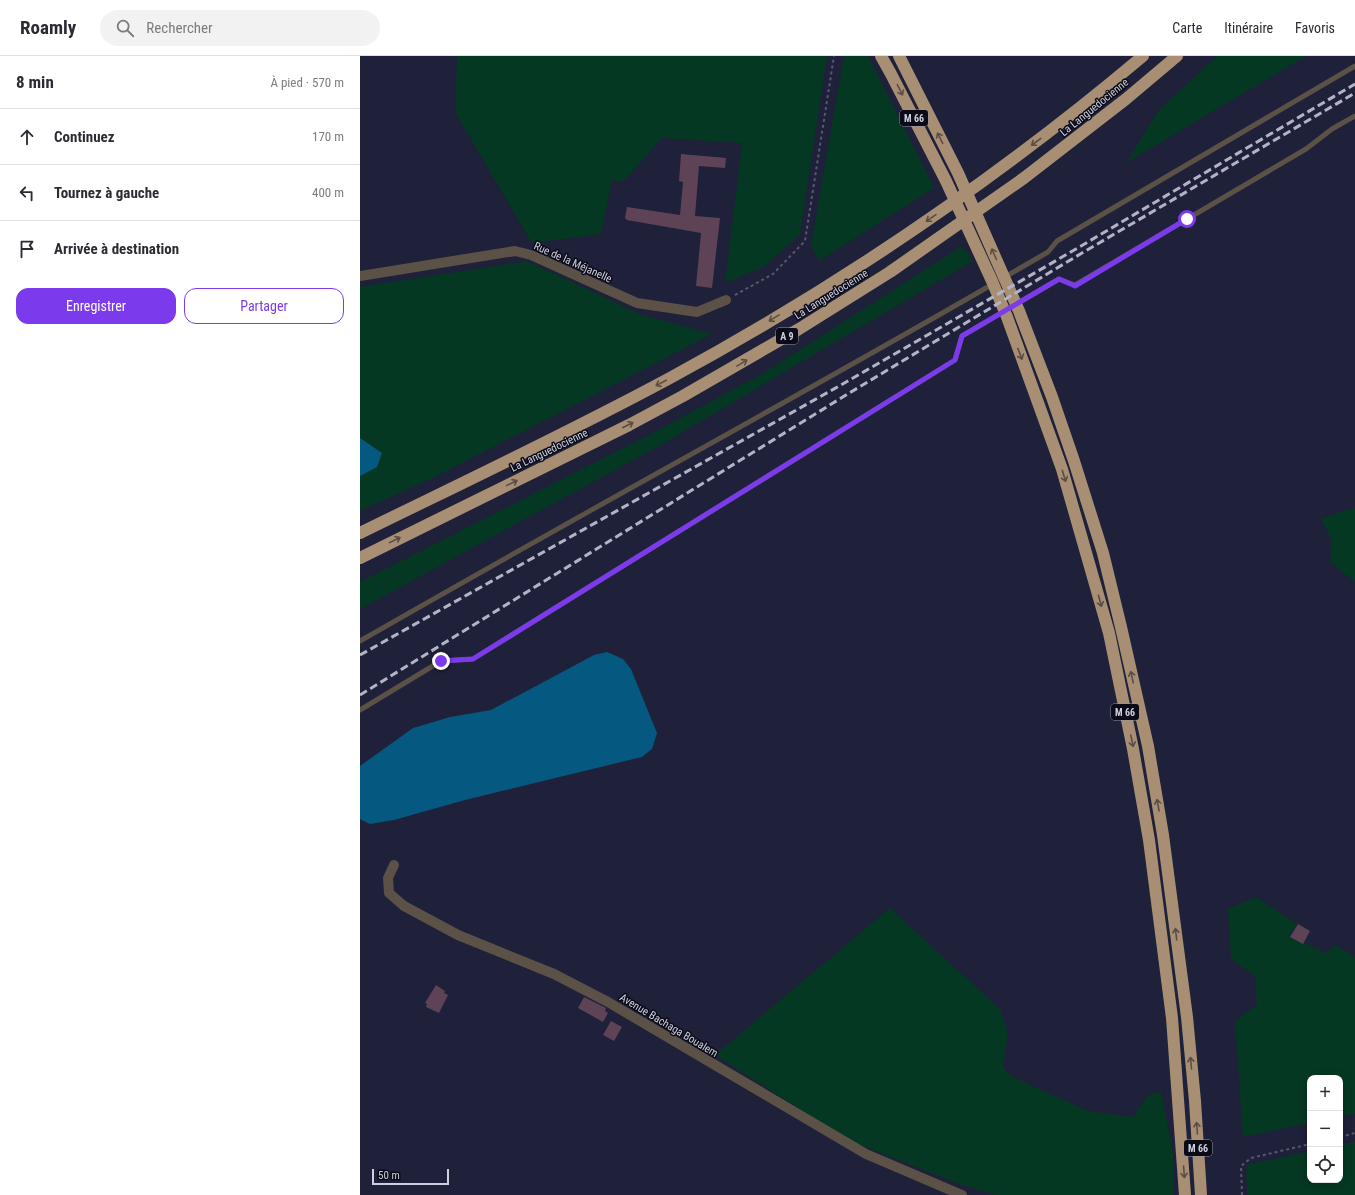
<!DOCTYPE html>
<html lang="fr">
<head>
<meta charset="utf-8">
<style>
  :root { --surface:#fff; --page:#f2f2f3; --text:#2b2b33; --muted:#7c7c81; --line:#e1e1e2; --accent:#7c3aed }
  body { margin:0; font-family:"Roboto Condensed",sans-serif; background:var(--page); color:var(--text) }
  .controls { position:absolute; right:12px; bottom:12px; display:grid; overflow:hidden; border-radius:8px; box-shadow:0 2px 10px #0003 }
  .controls button { width:36px; height:36px; display:grid; place-items:center; padding:0; border:0; border-bottom:1px solid var(--line); background:var(--surface); color:var(--text); font:20px sans-serif }
  .scale { position:absolute; left:12px; bottom:10px; width:77px; box-sizing:border-box; padding-left:4px; border:2px solid #ced0e1; border-top:0; font-size:11px; line-height:14px; white-space:nowrap; color:#ced0e1; -webkit-text-stroke:3px #0b0b17; paint-order:stroke }
  .stop { position:absolute; width:12px; height:12px; margin:-9px; border:3px solid #7c3aed; border-radius:50%; background:#fff }
  .stop.end { background:#7c3aed; border-color:#fff; box-shadow:0 1px 4px #0008 }
  .list { margin:0; padding:0; list-style:none }
  h2 { display:flex; justify-content:space-between; align-items:center; height:52px; margin:0; padding:0 16px; font-size:17px }
  h2 small { font-size:13px; font-weight:400; color:var(--muted) }
  .list li { display:grid; grid-template-columns:26px 1fr auto; gap:12px; align-items:center; box-sizing:border-box; height:56px; padding:0 16px; border-top:1px solid var(--line) }
  .list b { display:block; font-size:15px; white-space:nowrap }
  .list em { font-size:13px; font-style:normal; color:var(--muted) }
  .actions { display:flex; gap:8px; padding:12px 16px }
  .actions a { flex:1; padding:9px 0; border:1px solid var(--accent); border-radius:12px; text-align:center; font-size:14px; color:var(--accent) }
  .actions .main { background:var(--accent); color:#fff }
  .icon { flex:none; width:22px; height:22px; fill:none; stroke:currentColor; stroke-width:2; stroke-linecap:round; stroke-linejoin:round }
  .map { position:relative; flex:none; width:995px; height:1139px; overflow:hidden }
  header { display:flex; align-items:center; gap:24px; box-sizing:border-box; height:56px; padding:0 20px; background:var(--surface); border-bottom:1px solid var(--line) }
  header strong { font-size:19px }
  nav { display:flex; gap:22px; margin-inline-start:auto; font-size:14px }
  .search { width:280px; height:36px; background:var(--page); display:flex; align-items:center; gap:10px; box-sizing:border-box; padding:0 14px; border-radius:22px; color:var(--muted); font-size:15px }
  main { display:flex }
  aside { flex:1; background:var(--surface) }
  .map>svg:first-child { display:block }
  .green { fill:#053822 }
  .water { fill:#05587f }
  .building { fill:#5e4356 }
  .lines { fill:none; stroke-linecap:round; stroke-linejoin:round }
  .path { stroke:#56586f; stroke-width:2; stroke-dasharray:3 3; stroke-linecap:butt }
  .lane { stroke:#5b5146; stroke-width:5 }
  .street { stroke:#5b5146; stroke-width:10 }
  .highway { stroke:#a88f74; stroke-width:12 }
  .rail { stroke:#b2b4c6; stroke-width:3; stroke-dasharray:8 4; stroke-linecap:butt }
  .oneway { stroke:#5a4d46 }
  .route { stroke:#7c3aed; stroke-width:5 }
  .labels { text-anchor:middle; stroke-width:3; stroke-linejoin:round; paint-order:stroke }
  .shield { fill:#0b0b17; stroke:#9495a4; stroke-width:1 }
  .shield-label { font-size:10px; font-weight:bold; fill:#ced0e1 }
  .street-label { font-size:11px; fill:#ced0e1; stroke:#0b0b17 }
</style>
</head>
<body>
<header>
<strong>Roamly</strong>
<div class="search"><svg class="icon" aria-label="search" viewBox="0 0 24 24"><circle cx="10" cy="10" r="6"/><path d="M15 15l6 6"/></svg>Rechercher</div>
<nav><a>Carte</a><a>Itinéraire</a><a>Favoris</a></nav>
</header>
<main>
<aside>
<h2>8 min<small>À pied · 570 m</small></h2>
<ul class="list">
<li><svg class="icon" aria-label="ahead" viewBox="0 0 24 24"><path d="M12 20V5M6 11l6-6 6 6"/></svg><div><b>Continuez</b></div><em>170 m</em></li>
<li><svg class="icon" aria-label="left" viewBox="0 0 24 24"><path d="M17 20v-9H6M10 6l-5 5 5 5"/></svg><div><b>Tournez à gauche</b></div><em>400 m</em></li>
<li><svg class="icon" aria-label="arrive" viewBox="0 0 24 24"><path d="M6 21V4h12l-3 4 3 4H6"/></svg><div><b>Arrivée à destination</b></div></li>
</ul>
<div class="actions"><a class="main">Enregistrer</a><a>Partager</a></div>
</aside>
<div class="map">
<svg width="995" height="1139" viewBox="0 0 995 1139">
  <rect width="100%" height="100%" fill="#1f203a"/>
  <path class="green" d="M97,0H467L440,178L405,210L365,227L382,87L302,82L263,126L252,124L241,178L172,187L95,56Z
    M484,0H508L574,132L459,205L451,189Z
    M857,0H946L766,107L798,55Z
    M602,190L613,205L299,390L0,553V526L293,377L405,316Z
    M167,205L282,259L352,278L81,418L0,455V231Z
    M995,451V526L970,506L972,485L961,463Z
    M896,841L937,868L929,880L967,897L975,889L995,901V1058L980,1061V1022H950V1067L883,1081L875,966L897,948L895,920L871,903L868,853Z
    M530,852L640,953L648,977L643,1011L653,1021L728,1055L773,1061L787,1040L801,1035L813,1096V1139H634L602,1129L490,1085L355,999Z
    M995,1085V1139H887L886,1109L950,1095V1124H980V1089Z"/>
  <path class="water" d="M0,382L22,397L17,411L0,420Z
    M247,596L263,603L271,613L297,677L292,693L282,701L105,744L34,764L10,768L0,763V710L53,672L90,661L131,654L234,599Z"/>
  <path class="building" d="M321,98L366,102L365,112L339,110L335,160L360,162L352,232L336,230L341,177L267,164L265,162L267,151L320,159L323,126L319,125Z
    M938,868L950,875L943,888L930,881Z
    M76,929L85,935L84,937L88,939L79,957L66,951L67,948L65,947Z
    M224,941L246,952L245,955L248,957L243,966L218,952Z
    M251,965L262,971L254,985L243,979Z"/>
  <g class="lines">
    <path class="path" d="M375,239L413,218L445,185L474,0
      M980,1081L995,1077
      M882,1139L881,1110L891,1102L950,1088"/>
    <path class="lane" d="M643,222L688,196L697,185L995,10
      M0,585C210,464 423,349 633,228
      M0,654L81,605L113,603L595,304L602,280L699,223L715,229L946,93L972,73L995,60"/>
    <path class="street" d="M0,220L155,195L171,199L277,247L337,256L366,244
      M34,809L28,822L29,837L44,850L98,879L194,918L248,946L506,1098L602,1139"/>
    <path class="highway" d="M521,0L531,18L586,125L632,225L647,261L702,413L749,577L773,693L789,784L812,962L825,1139
      M539,0L598,117L659,255L692,341L714,405L743,497L761,571L788,690L803,779L827,961L835,1045L841,1139
      M0,477C104,426 208,377 310,322C478,231 637,123 783,0
      M0,502L269,369L323,340L439,273L530,216L664,122L766,43L817,0"/>
    <path class="rail" d="M0,599L481,329L716,193L995,28
      M0,639L486,339L722,197L995,37"/>
  </g>
  <defs><path id="oneway-shaft" d="M-6 0H5M1.5-3L5.5 0L1.5 3" fill="none" stroke-width="1.6" stroke-linecap="round" stroke-linejoin="round"/></defs>
  <g class="oneway">
    <use href="#oneway-shaft" transform="translate(540 34) rotate(63)"/>
    <use href="#oneway-shaft" transform="translate(580 82) rotate(-117)"/>
    <use href="#oneway-shaft" transform="translate(676 86) rotate(143)"/>
    <use href="#oneway-shaft" transform="translate(571 162) rotate(145)"/>
    <use href="#oneway-shaft" transform="translate(634 198) rotate(-114)"/>
    <use href="#oneway-shaft" transform="translate(414 262) rotate(149)"/>
    <use href="#oneway-shaft" transform="translate(660 298) rotate(69)"/>
    <use href="#oneway-shaft" transform="translate(382 307) rotate(-31)"/>
    <use href="#oneway-shaft" transform="translate(301 327) rotate(152)"/>
    <use href="#oneway-shaft" transform="translate(268 369) rotate(-27)"/>
    <use href="#oneway-shaft" transform="translate(704 420) rotate(73)"/>
    <use href="#oneway-shaft" transform="translate(152 427) rotate(-26)"/>
    <use href="#oneway-shaft" transform="translate(35 484) rotate(-26)"/>
    <use href="#oneway-shaft" transform="translate(740 545) rotate(75)"/>
    <use href="#oneway-shaft" transform="translate(772 621) rotate(-103)"/>
    <use href="#oneway-shaft" transform="translate(772 685) rotate(78)"/>
    <use href="#oneway-shaft" transform="translate(798 749) rotate(-100)"/>
    <use href="#oneway-shaft" transform="translate(816 878) rotate(-97)"/>
    <use href="#oneway-shaft" transform="translate(831 1007) rotate(-95)"/>
    <use href="#oneway-shaft" transform="translate(837 1072) rotate(-94)"/>
    <use href="#oneway-shaft" transform="translate(824 1116) rotate(86)"/>
  </g>
  <g class="lines">
    <path class="route" d="M81,605L113,603L595,304L602,280L699,223L715,230L827,163"/>
  </g>
  <g class="labels">
    <g class="shield">
      <rect x="540" y="54" width="28" height="16" rx="3"/>
      <rect x="416" y="272" width="22" height="16" rx="3"/>
      <rect x="751" y="648" width="28" height="16" rx="3"/>
      <rect x="824" y="1084" width="28" height="16" rx="3"/>
    </g>
    <g class="shield-label">
      <text x="554" y="66">M 66</text>
      <text x="427" y="284">A 9</text>
      <text x="765" y="660">M 66</text>
      <text x="838" y="1096">M 66</text>
    </g>
    <g class="street-label">
      <text transform="translate(734 51) rotate(-39)" y="4">La Languedocienne</text>
      <text transform="translate(213 206) rotate(24)" y="4">Rue de la Méjanelle</text>
      <text transform="translate(471 238) rotate(-32)" y="4">La Languedocienne</text>
      <text transform="translate(189 394) rotate(-26)" y="4">La Languedocienne</text>
      <text transform="translate(309 969) rotate(31)" y="4">Avenue Bachaga Boualem</text>
    </g>
  </g>
</svg>
<div class="controls">
<button>+</button>
<button>−</button>
<button><svg class="icon" aria-label="locate" viewBox="0 0 24 24"><circle cx="12" cy="12" r="6"/><path d="M12 2v4M12 18v4M2 12h4M18 12h4"/></svg></button>
</div>
<div class="scale">50 m</div>
<div class="stop" style="left:827px;top:163px"></div>
<div class="stop end" style="left:81px;top:605px"></div>
</div>
</main>
</body>
</html>
